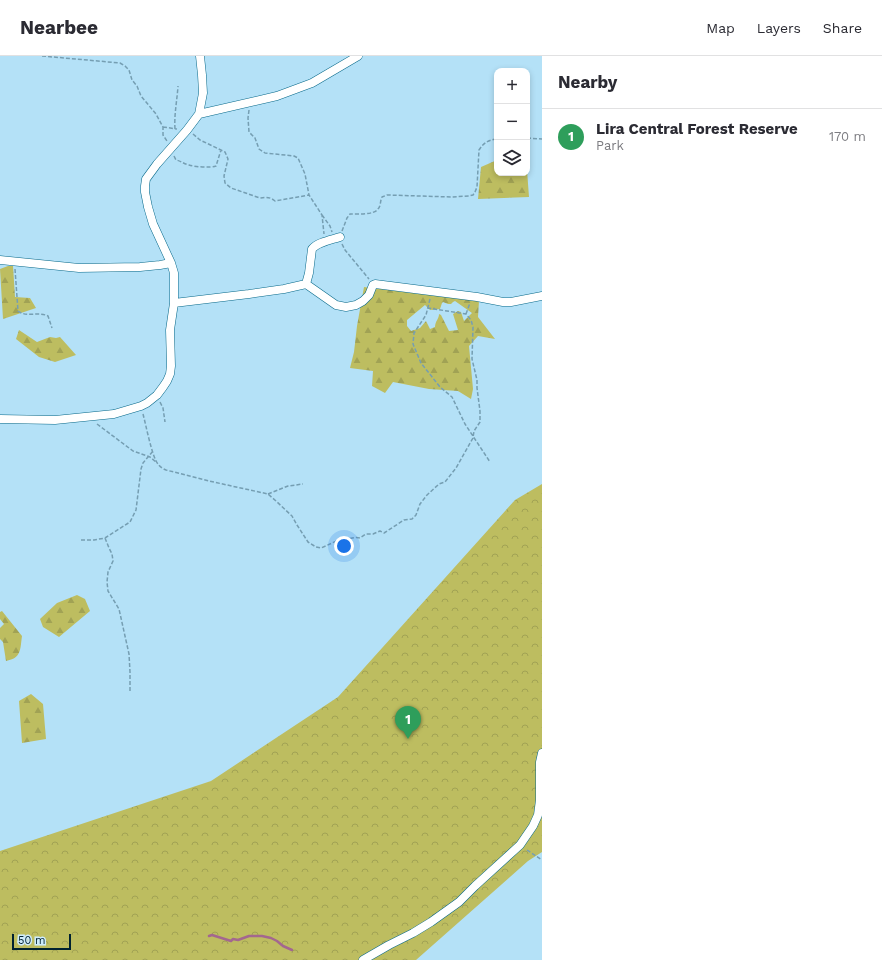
<!DOCTYPE html>
<html lang="en">
<head>
<meta charset="utf-8">
<style>
  :root { --surface:#fff; --page:#f2f2f3; --text:#2b2b33; --muted:#7c7c81; --line:#e1e1e2; --accent:#8b461c }
  body { margin:0; font-family:"Work Sans",sans-serif; background:var(--page); color:var(--text) }
  .controls { position:absolute; right:12px; top:12px; display:grid; overflow:hidden; border-radius:8px; box-shadow:0 2px 6px #0003 }
  .controls button { width:36px; height:36px; display:grid; place-items:center; padding:0; border:0; border-bottom:1px solid var(--line); background:var(--surface); color:var(--text); font:20px sans-serif }
  .scale { position:absolute; left:12px; bottom:10px; width:59px; box-sizing:border-box; padding-left:4px; border:2px solid #002230; border-top:0; font-size:11px; line-height:14px; white-space:nowrap; color:#002230; -webkit-text-stroke:3px #ceecfb; paint-order:stroke }
  .you { position:absolute; left:344px; top:490px; width:14px; height:14px; margin:-10px; border:3px solid #fff; border-radius:50%; background:#1a73e8; box-shadow:0 0 0 6px #1a73e833 }
  .badge { display:grid; place-items:center; width:26px; height:26px; border-radius:50%; background:var(--accent); color:#fff; font-size:13px; font-weight:700 }
  .pin { position:absolute; translate:-50% -33px; filter:drop-shadow(0 1px 2px #0008) }
  .pin::after { content:''; position:absolute; top:21px; width:14px; height:12px; background:inherit; clip-path:polygon(0 0,100% 0,50% 100%) }
  .list { margin:0; padding:0; list-style:none }
  h2 { display:flex; justify-content:space-between; align-items:center; height:52px; margin:0; padding:0 16px; font-size:17px }
  h2 small { font-size:13px; font-weight:400; color:var(--muted) }
  .list li { display:grid; grid-template-columns:26px 1fr auto; gap:12px; align-items:center; box-sizing:border-box; height:56px; padding:0 16px; border-top:1px solid var(--line) }
  .list b { display:block; font-size:15px; white-space:nowrap }
  .list p { margin:0; font-size:13px; white-space:nowrap; color:var(--muted) }
  .list em { font-size:13px; font-style:normal; color:var(--muted) }
  .icon { flex:none; width:22px; height:22px; fill:none; stroke:currentColor; stroke-width:2; stroke-linecap:round; stroke-linejoin:round }
  .map { position:relative; flex:none; width:542px; height:904px; overflow:hidden }
  header { display:flex; align-items:center; gap:24px; box-sizing:border-box; height:56px; padding:0 20px; background:var(--surface); border-bottom:1px solid var(--line) }
  header strong { font-size:19px }
  nav { display:flex; gap:22px; margin-inline-start:auto; font-size:14px }
  main { display:flex }
  aside { flex:1; background:var(--surface) }
  .map>svg:first-child { display:block }
  .forest { fill:url(#forest-firs); fill-rule:evenodd }
  .park { fill:url(#park-crowns) }
  .lines { fill:none; stroke-linecap:round; stroke-linejoin:round }
  .stream { stroke:#a3678f; stroke-width:2.5 }
  .minor-casing { stroke:#066889; stroke-width:9 }
  .path { stroke:#759eb2; stroke-width:1.5; stroke-dasharray:4 2; stroke-linecap:butt }
  .minor { stroke:#fff; stroke-width:8 }
</style>
</head>
<body>
<header>
<strong>Nearbee</strong>
<nav><a>Map</a><a>Layers</a><a>Share</a></nav>
</header>
<main>
<div class="map">
<svg width="542" height="904" viewBox="0 0 542 904">
  <defs>
    <pattern id="forest-firs" width="22" height="20" patternUnits="userSpaceOnUse"><rect width="22" height="20" fill="#bdbd60"/><path d="M5 1l3.5 6h-7zM16 11l3.5 6h-7z" fill="#a1a254"/></pattern>
    <pattern id="park-crowns" width="20" height="18" patternUnits="userSpaceOnUse"><rect width="20" height="18" fill="#bdbd60"/><path d="M2 6a3 3 0 1 1 6 0M12 15a3 3 0 1 1 6 0" fill="none" stroke="#a1a254"/></pattern>
  </defs>
  <rect width="100%" height="100%" fill="#b4e1f7"/>
  <path class="forest" d="M497,104V117H527V114L529,141L478,143L481,111Z
    M8,210H13L15,241L30,242L36,252L3,263L0,213Z
    M364,231L479,245L478,261L495,283L478,280L469,290L473,333L471,343L458,335L429,333L393,326L385,337L372,330L373,315L350,312L354,296L357,270ZM455,245L472,257L464,265L461,256L458,255L453,258L458,274L449,275L441,259L439,258C439,263 435,265 435,271L430,273L426,265L420,272L411,275L407,270V264L425,249L430,254L440,253L442,247L443,246L448,248H451L453,246Z
    M19,274L37,286L50,281L56,282L60,281L76,299L55,306L39,301L16,283Z
    M77,539L85,543L90,555L59,581L43,571L40,563L57,547Z
    M2,555L22,580C20,593 22,602 6,605L3,586L0,583V572L4,568L0,563V556Z
    M31,638L43,648L46,683L22,687L19,645Z"/>
  <path class="park" d="M542,428V796L528,805L416,904H0V795L211,725L338,641L515,444Z"/>
  <g class="lines">
    <path class="stream" d="M209,880L212,879L231,885L233,883L238,884L249,880H262L271,882L277,885L283,890L292,894"/>
    <defs>
      <path id="minor" d="M199,58L203,37L202,19L200,0
        M0,204L79,212L140,211L160,209L171,207
        M306,228L309,217L312,193C318,186 331,184 340,181
        M174,247L249,238L284,233L306,228L336,249L346,251L356,249L363,245L369,239L373,229L375,228L477,241L503,246H511L542,240
        M0,363L55,364L114,358L141,350L147,347L157,339L163,331L167,325L170,318L171,310L170,274L174,247V217L171,207L153,168L148,151L145,136V130L146,123L157,108L187,74L199,58L277,40L312,27L358,0
        M363,904L389,889L413,877L431,866L459,846L475,830L520,789L533,770L538,759L540,744V706L542,697"/>
    </defs>
    <use href="#minor" class="minor-casing"/>
    <path class="path" d="M42,0L120,7L125,10L129,14L132,24L137,30L141,40L156,58L163,71V79L167,85
      M249,54L248,62L249,76L255,82L259,93L265,97L294,100L298,102L305,118L309,139L322,159L324,178
      M163,71L177,73
      M175,73C174,59 177,45 178,30
      M193,78L200,84L225,96L228,103L224,120L225,127L231,132L260,142C267,141 270,141 275,145L309,139
      M527,82L542,83
      M174,100L176,104C181,105 184,108 189,109C196,111 210,112 216,110L221,94
      M322,159L330,170L332,176
      M342,175L347,162L350,158C358,158 374,159 378,153C381,150 380,145 382,141L387,139L452,141L469,140L473,139L475,136L477,131L479,94C484,86 489,84 497,83
      M342,188L345,194L369,223
      M15,213L18,255C27,262 38,255 48,260L52,272
      M430,243L426,259L414,277L413,288L421,307L440,331L452,341L465,368L490,406
      M466,258L470,247
      M160,346L163,352L165,366
      M143,358C146,369 152,401 158,408C160,411 163,413 166,414L209,425L268,438L276,445L292,460L297,469L308,486L316,491L321,492L341,483C347,485 353,480 360,482L366,478H373L380,475L384,477L404,464L412,463L416,459L420,448L427,439L439,428L445,426L456,412L473,382L474,375L480,366V355L477,332V324L472,303L473,271L471,264L466,258L428,252
      M97,368L133,395L150,401L156,406
      M268,438L288,430L303,428
      M105,482L109,492L112,498L113,505L108,516L107,526L108,535L119,553L129,598L130,616V636
      M81,484H94L105,482L130,466L136,454L141,413L143,407L153,395
      M527,794L542,804"/>
    <use href="#minor" class="minor"/>
  </g>
</svg>
<div class="controls">
<button>+</button>
<button>−</button>
<button><svg class="icon" aria-label="layers" viewBox="0 0 24 24"><path d="M12 4l9 5-9 5-9-5zM3 14l9 5 9-5"/></svg></button>
</div>
<div class="scale">50 m</div>
<div class="you"></div>
<div class="pin badge" style="left:408px;top:683px;background:#2e9e5b">1</div>
</div>
<aside>
<h2>Nearby<small></small></h2>
<ul class="list">
<li><span class="badge" style="background:#2e9e5b">1</span><div><b>Lira Central Forest Reserve</b><p>Park</p></div><em>170 m</em></li>
</ul>
</aside>
</main>
</body>
</html>
